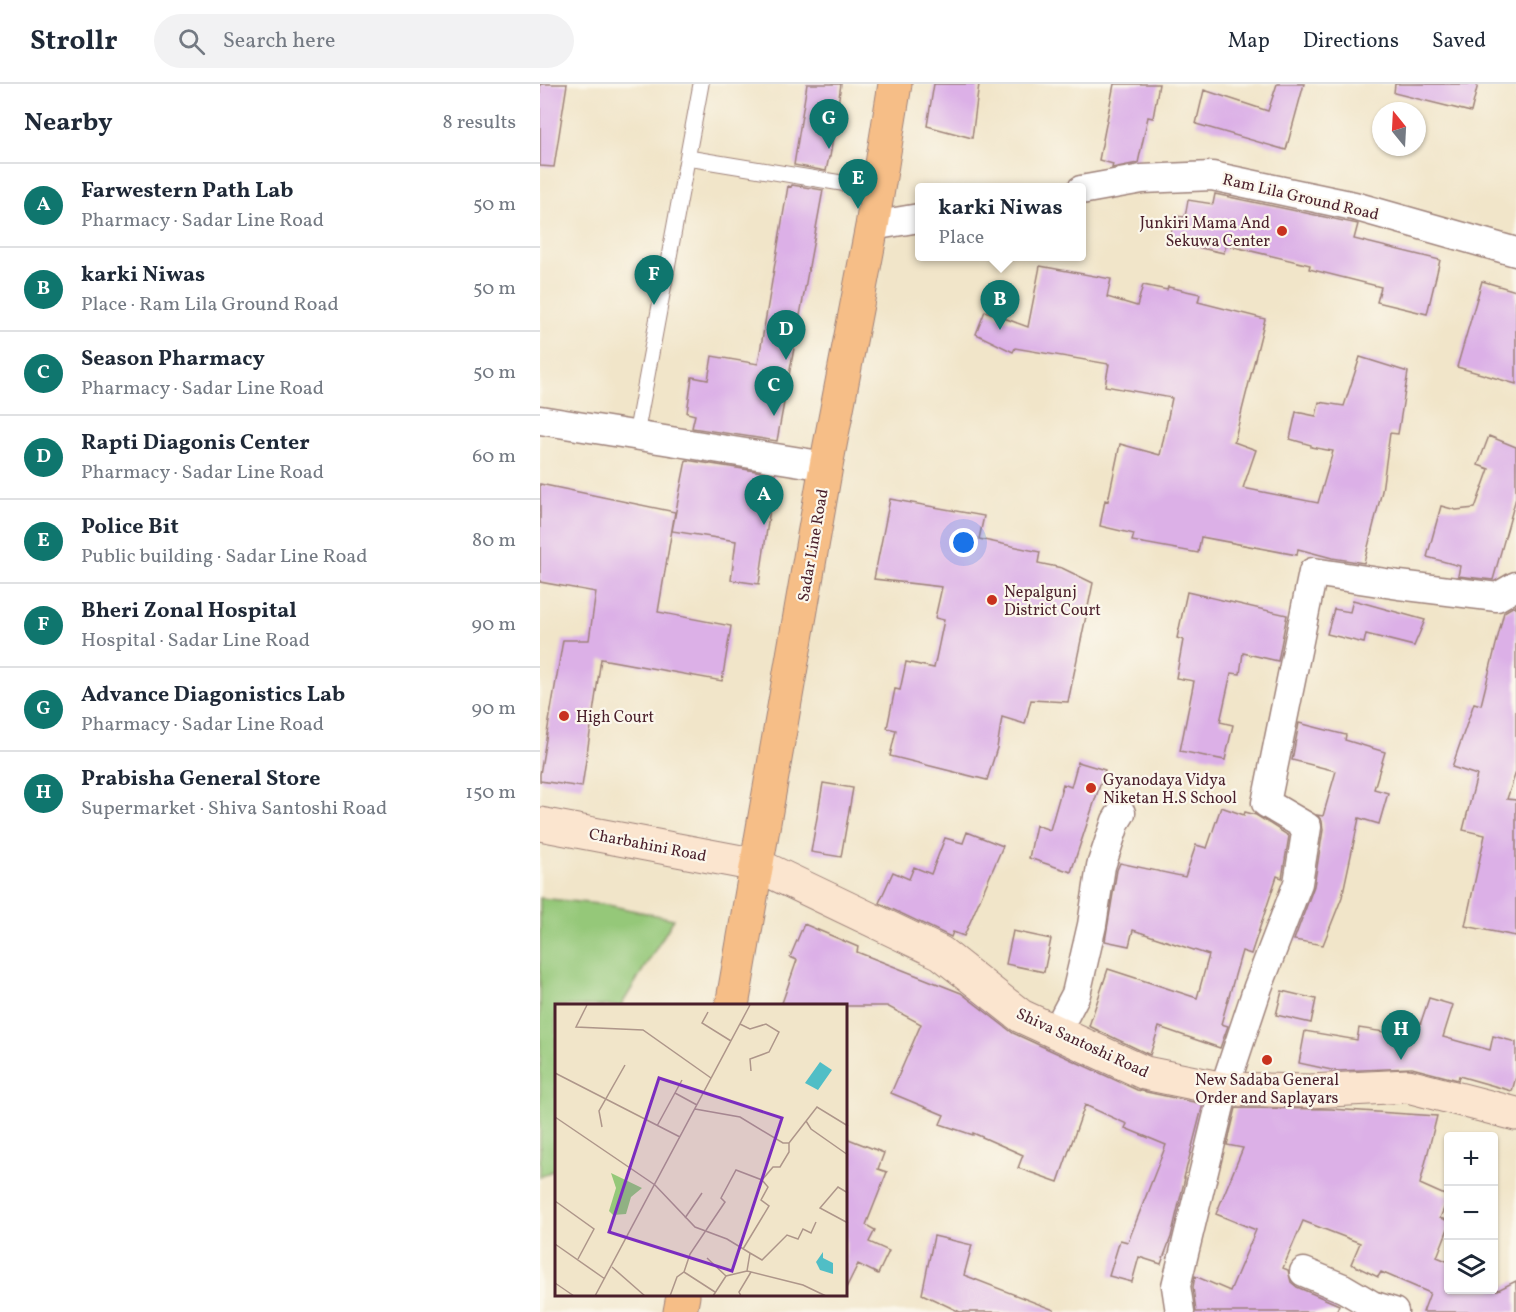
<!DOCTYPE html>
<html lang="en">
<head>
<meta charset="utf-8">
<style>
  :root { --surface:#fff; --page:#f2f2f3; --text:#1f2937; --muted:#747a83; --line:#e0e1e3; --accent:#0f766e }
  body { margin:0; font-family:Vollkorn,serif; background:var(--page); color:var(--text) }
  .controls { position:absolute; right:18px; bottom:18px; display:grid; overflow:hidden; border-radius:6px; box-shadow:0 2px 4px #0004 }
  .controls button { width:54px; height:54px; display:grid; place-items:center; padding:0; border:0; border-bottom:2px solid var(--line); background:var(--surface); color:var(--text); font:30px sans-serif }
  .compass { position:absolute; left:832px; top:18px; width:54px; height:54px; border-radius:50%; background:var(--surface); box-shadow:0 2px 4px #0004; rotate:342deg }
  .you { position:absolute; left:424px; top:459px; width:21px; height:21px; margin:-15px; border:4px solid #fff; border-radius:50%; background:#1a73e8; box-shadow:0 0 0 9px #1a73e833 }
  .badge { display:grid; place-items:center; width:39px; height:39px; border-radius:50%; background:var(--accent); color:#fff; font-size:20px; font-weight:700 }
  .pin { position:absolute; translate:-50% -50px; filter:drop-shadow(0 2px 3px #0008) }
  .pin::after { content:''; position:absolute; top:32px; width:21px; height:18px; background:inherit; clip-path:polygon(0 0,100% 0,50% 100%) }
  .popup { position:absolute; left:375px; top:99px; width:171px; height:78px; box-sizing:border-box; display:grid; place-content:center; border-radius:6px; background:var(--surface); filter:drop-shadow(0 2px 4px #0005); font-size:20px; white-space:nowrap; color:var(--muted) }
  .popup b { font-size:22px; color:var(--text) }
  .popup::after { content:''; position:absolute; left:50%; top:100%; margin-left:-12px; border:12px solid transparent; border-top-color:var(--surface) }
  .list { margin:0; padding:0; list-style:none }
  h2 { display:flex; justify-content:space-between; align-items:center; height:78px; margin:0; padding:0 24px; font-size:26px }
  h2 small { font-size:20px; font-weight:400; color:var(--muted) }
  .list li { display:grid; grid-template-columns:39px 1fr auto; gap:18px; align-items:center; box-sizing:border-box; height:84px; padding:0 24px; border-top:2px solid var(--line) }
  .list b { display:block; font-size:22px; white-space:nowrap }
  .list p { margin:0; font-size:20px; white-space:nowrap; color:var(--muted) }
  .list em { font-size:20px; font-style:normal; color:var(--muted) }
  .icon { flex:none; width:33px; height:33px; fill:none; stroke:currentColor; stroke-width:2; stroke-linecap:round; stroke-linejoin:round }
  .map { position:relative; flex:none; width:976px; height:1228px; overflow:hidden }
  header { display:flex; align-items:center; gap:36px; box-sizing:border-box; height:84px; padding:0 30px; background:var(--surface); border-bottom:2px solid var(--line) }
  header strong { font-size:28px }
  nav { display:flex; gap:33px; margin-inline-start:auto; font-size:21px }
  .search { width:420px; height:54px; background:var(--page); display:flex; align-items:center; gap:15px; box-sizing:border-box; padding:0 21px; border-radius:33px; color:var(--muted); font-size:22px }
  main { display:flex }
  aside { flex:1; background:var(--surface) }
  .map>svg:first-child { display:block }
  .green { fill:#95c879; stroke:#707452; stroke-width:1.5 }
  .building { fill:#dcb0e7 }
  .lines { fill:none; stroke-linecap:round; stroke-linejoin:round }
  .lane-casing { stroke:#9e827a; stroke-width:17 }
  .street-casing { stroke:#9e827a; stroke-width:31 }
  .secondary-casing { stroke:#9e827a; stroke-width:35 }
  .primary-casing { stroke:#9e827a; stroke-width:35 }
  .lane { stroke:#fff; stroke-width:15 }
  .street { stroke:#fff; stroke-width:28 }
  .secondary { stroke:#fbe5cf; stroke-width:33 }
  .primary { stroke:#f6be87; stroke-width:33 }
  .poi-dot { fill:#c8321e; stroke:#fbf7ec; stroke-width:2 }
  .labels { text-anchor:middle; stroke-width:4.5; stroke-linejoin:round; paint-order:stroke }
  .street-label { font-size:16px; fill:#4a1f2b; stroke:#fbf7ec }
  .poi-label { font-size:16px; fill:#4a1f2b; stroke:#fbf7ec; text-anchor:start }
  .inset-road { fill:none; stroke:#ae968a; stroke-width:1.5 }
  .view { fill:#7b2cbf; fill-opacity:0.15; stroke:#7b2cbf; stroke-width:3 }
  .inset-edge { fill:none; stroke:#4a1f2b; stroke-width:3 }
</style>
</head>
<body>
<header>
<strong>Strollr</strong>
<div class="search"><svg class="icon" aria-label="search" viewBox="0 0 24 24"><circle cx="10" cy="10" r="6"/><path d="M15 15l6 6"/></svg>Search here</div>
<nav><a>Map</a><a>Directions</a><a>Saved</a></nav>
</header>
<main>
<aside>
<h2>Nearby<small>8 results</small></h2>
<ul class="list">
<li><span class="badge">A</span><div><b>Farwestern Path Lab</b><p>Pharmacy · Sadar Line Road</p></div><em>50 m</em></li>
<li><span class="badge">B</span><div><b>karki Niwas</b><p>Place · Ram Lila Ground Road</p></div><em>50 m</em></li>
<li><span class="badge">C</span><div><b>Season Pharmacy</b><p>Pharmacy · Sadar Line Road</p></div><em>50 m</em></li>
<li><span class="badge">D</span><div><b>Rapti Diagonis Center</b><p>Pharmacy · Sadar Line Road</p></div><em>60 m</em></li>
<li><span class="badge">E</span><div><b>Police Bit</b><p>Public building · Sadar Line Road</p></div><em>80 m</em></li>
<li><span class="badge">F</span><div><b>Bheri Zonal Hospital</b><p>Hospital · Sadar Line Road</p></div><em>90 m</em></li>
<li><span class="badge">G</span><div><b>Advance Diagonistics Lab</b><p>Pharmacy · Sadar Line Road</p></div><em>90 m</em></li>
<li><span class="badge">H</span><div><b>Prabisha General Store</b><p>Supermarket · Shiva Santoshi Road</p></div><em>150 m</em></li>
</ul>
</aside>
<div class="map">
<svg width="976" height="1228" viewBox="0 0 976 1228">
  <rect width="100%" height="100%" fill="#fbf7ec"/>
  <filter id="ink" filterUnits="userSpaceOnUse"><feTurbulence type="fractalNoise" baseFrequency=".0167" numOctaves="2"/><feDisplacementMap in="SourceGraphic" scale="12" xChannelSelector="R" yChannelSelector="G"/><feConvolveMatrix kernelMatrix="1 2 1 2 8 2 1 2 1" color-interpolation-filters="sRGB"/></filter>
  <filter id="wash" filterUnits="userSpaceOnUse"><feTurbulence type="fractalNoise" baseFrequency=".008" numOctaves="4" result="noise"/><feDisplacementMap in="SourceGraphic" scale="24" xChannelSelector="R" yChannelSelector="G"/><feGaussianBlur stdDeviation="1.35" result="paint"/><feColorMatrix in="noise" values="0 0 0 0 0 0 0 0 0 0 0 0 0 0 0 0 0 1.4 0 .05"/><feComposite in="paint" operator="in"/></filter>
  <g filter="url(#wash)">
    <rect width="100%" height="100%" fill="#f1e5c9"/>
    <path class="green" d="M0,814L68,821L134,835L81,922H16V1085L0,1093Z"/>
    <g id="blocks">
      <path class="building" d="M0,0H27L14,83L0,82Z
        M267,0H301L290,73H289L286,87L254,81Z
        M394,0H439L432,54L387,42Z
        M574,0H619L613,34L608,33L598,79L572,84L573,80L559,76Z
        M737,0H764L746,66L656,40L664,6L728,27Z
        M855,0H938L931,28L854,9Z
        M252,101L283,106L237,357L152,344L155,331L147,329L152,293L168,296L172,272L218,280L248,102L251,103Z
        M675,110L818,140L814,155L900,176L887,230L837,218L841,203L769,185L770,181L686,161L684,169L629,157L635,132L645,133L648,116L673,120Z
        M500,182L571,195L567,213L597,222L603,201L627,206L628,203L660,210L658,218L725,235L694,358L716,366L703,404L778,419L793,367L771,363V361L750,355L756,328L776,332L779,318L804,322L820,273L868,288L858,350L850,349L842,407L824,479L792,474L758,465L757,471L661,453L658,469L592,457L594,450L560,442L565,416L568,417L580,360L620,371L632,314L565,302L569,280L475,264L473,268L436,250L445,227L488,243Z
        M942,197L976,207V300L917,283Z
        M949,352L976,363V414L953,496L918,492L920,482L887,473L901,422L916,426L935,424L949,385L938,381Z
        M146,376L235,390L219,500L191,496L196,457L132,447Z
        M0,400L135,428L118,528L191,542L182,597L61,575L42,703L0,697V690L23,556H49L56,508L0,498Z
        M350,415L444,432L439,455L500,468L498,479L522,484L553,499L528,618L491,616L485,640L462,633L457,664L447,696L350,672L356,646L347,644L355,605L360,606L366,578L394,584L404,536L395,534L402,503L334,495Z
        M647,508L747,531L738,577L703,569L700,590L691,589L680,638L693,641L685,676L640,667L654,597L636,594L643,556L637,554Z
        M813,516L885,536L874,562L826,550L824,559L787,550L794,525L810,528Z
        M976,521V688L967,715L976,716V852L925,842L945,751L923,746L937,691L912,683L934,619L941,621L964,528Z
        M759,639L806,651L805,656L845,668L834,705L848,709L839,740L819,734L802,813L783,861L754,856L774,802L783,746L782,737L777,731L783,732L796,687L752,676Z
        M538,678L565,686L531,788L489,774L496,741L510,746L523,700L531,703Z
        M283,699L313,704L301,773L271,768Z
        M681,723L704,731L705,728L716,731L749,752L742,794L737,792L711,870L702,867L681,940L688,942L680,964L619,943L610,971L549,942L568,885L657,914L669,871L593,846L589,862L565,857L577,786L580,779L645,793L656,761L667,764Z
        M427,748L463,762L424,852L413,848L411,853L339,819L353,788L369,795L374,783L391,790L405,754L423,759Z
        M264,840L318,863L317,868L421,909L473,949L597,1006L663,1020L644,1094H645L631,1153L621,1180L599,1173L592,1198L569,1192L580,1156L588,1158L626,1061L585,1044L587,1040L545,1021L518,1098L478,1084L483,1071L433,1049V1051L400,1040L404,1031L351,1009L381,940L347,922H241L257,876L250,873Z
        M473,847L511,855L504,888L466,880Z
        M742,907L776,915L771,939L736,931Z
        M889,914L913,921L903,953L950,966L953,952L976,958V993L972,1007L919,992L918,996L872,984L796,987L759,979L765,947L817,956L819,944L876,953Z
        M696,1024L791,1025L897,1032L880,1100L909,1113L900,1134L909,1137V1142L897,1173L909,1178V1206H958L976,1197V1228H883L890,1209L841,1188L838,1193L811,1180L820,1159L763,1137L743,1184L748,1186L751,1198L757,1203L799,1221L796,1228H656L653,1203L655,1192L690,1207L716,1146L676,1130L703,1064L687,1061Z
        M306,1054L344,1069L338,1085L347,1088L326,1141L335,1146L329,1158L349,1167L338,1190L318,1180L306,1204Z
        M394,1152L432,1161L424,1191L514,1226V1228H420L382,1210Z"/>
    </g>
  </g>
  <g filter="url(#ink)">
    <use href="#blocks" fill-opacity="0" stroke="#9e827a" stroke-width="1.5"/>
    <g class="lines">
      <defs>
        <path id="lane" d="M148,74L338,105
          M96,351L161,0"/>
        <path id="street" d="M541,106L602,95L672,92L814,122L976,168
          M332,142L379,134
          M0,336L286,382
          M516,948L536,910L552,841L561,782L576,737L581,729
          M764,1188L803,1204L832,1221L854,1228
          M640,1228L636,1202L684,1005L718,903L758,799L767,743L726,719L773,488L859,501L957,513L976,502"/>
        <path id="secondary" d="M0,740L217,781L401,869L481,932L605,989L684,1005L770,1007L868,1002L976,1030"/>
        <path id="primary" d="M192,922L286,382L332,142L355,0
          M140,1228L143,1212"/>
      </defs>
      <use href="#lane" class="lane-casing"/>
      <use href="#street" class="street-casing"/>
      <use href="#secondary" class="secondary-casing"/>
      <use href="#primary" class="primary-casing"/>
      <use href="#lane" class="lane"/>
      <use href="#street" class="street"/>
      <use href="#secondary" class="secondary"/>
      <use href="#primary" class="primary"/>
    </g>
  </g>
  <g class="poi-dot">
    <circle cx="742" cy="147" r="6"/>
    <circle cx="452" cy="516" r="6"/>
    <circle cx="24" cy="632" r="6"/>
    <circle cx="551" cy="704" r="6"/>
    <circle cx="727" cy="976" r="6"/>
  </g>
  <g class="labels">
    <g class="street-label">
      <text transform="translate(761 112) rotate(13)" y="6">Ram Lila Ground Road</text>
      <text transform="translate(272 461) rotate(-80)" y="6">Sadar Line Road</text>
      <text transform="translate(108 760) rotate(11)" y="6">Charbahini Road</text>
      <text transform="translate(543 958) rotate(25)" y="6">Shiva Santoshi Road</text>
    </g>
    <g class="poi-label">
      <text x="730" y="144" text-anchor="end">Junkiri Mama And<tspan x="730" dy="18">Sekuwa Center</tspan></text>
      <text x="464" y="513">Nepalgunj<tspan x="464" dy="18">District Court</tspan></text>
      <text x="36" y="638">High Court</text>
      <text x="563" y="701">Gyanodaya Vidya<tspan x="563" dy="18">Niketan H.S School</tspan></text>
      <text x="727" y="1001" text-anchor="middle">New Sadaba General<tspan x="727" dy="18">Order and Saplayars</tspan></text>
    </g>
  </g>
  <g transform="translate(15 920)">
    <rect width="292" height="292" fill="#f1e5c9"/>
    <path d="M56,169L87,184L76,193L71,210L58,211L54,207L61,184Z" fill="#95c879"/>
    <path d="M265,58L277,66L263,86L250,79ZM268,248V254L278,259V270L265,266L261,258Z" fill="#50bec6"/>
    <path class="inset-road" d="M32,1L21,23L88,26L156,74M153,8L147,19L176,37M185,20L195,25L211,20L224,28L214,48L195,55L196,67M0,69L125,133M120,89L142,101M140,105L185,113L228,139H234L262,103L293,122M0,113L100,181L140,223L172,235L195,249L192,267L248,281L271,292M251,117L256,125L293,151M102,122L127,76M47,123L44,107L70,61M207,176L218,163H225L234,148V139M293,189L283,183L265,204L293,219M0,197L39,225L23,255M130,214L147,189M0,240L50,275M195,249L207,256L232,231L243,235L248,225L256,229L261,218M152,254L171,272M57,263L90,292M129,268L135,250L170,198L166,194L181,166L207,176L213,183L206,196L214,202L188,245M0,279L19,292M40,292L195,1M115,292L122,273L129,268L160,288M158,292L171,272L192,267M186,292L184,288L196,268"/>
    <path class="view" d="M104,74L227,114L177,267L54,228Z"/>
    <rect width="292" height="292" class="inset-edge"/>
  </g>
</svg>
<div class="controls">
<button>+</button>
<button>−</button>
<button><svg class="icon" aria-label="layers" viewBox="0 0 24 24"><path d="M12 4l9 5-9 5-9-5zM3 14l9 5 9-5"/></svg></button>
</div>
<svg class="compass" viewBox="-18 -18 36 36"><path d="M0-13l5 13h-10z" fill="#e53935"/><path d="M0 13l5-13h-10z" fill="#747a83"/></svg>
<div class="you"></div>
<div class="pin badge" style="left:224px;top:441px">A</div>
<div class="pin badge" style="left:460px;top:246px">B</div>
<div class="popup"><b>karki Niwas</b>Place</div>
<div class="pin badge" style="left:234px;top:332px">C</div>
<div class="pin badge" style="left:246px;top:276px">D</div>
<div class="pin badge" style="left:318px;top:125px">E</div>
<div class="pin badge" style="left:114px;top:221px">F</div>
<div class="pin badge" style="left:289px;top:65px">G</div>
<div class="pin badge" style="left:861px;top:976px">H</div>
</div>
</main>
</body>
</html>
